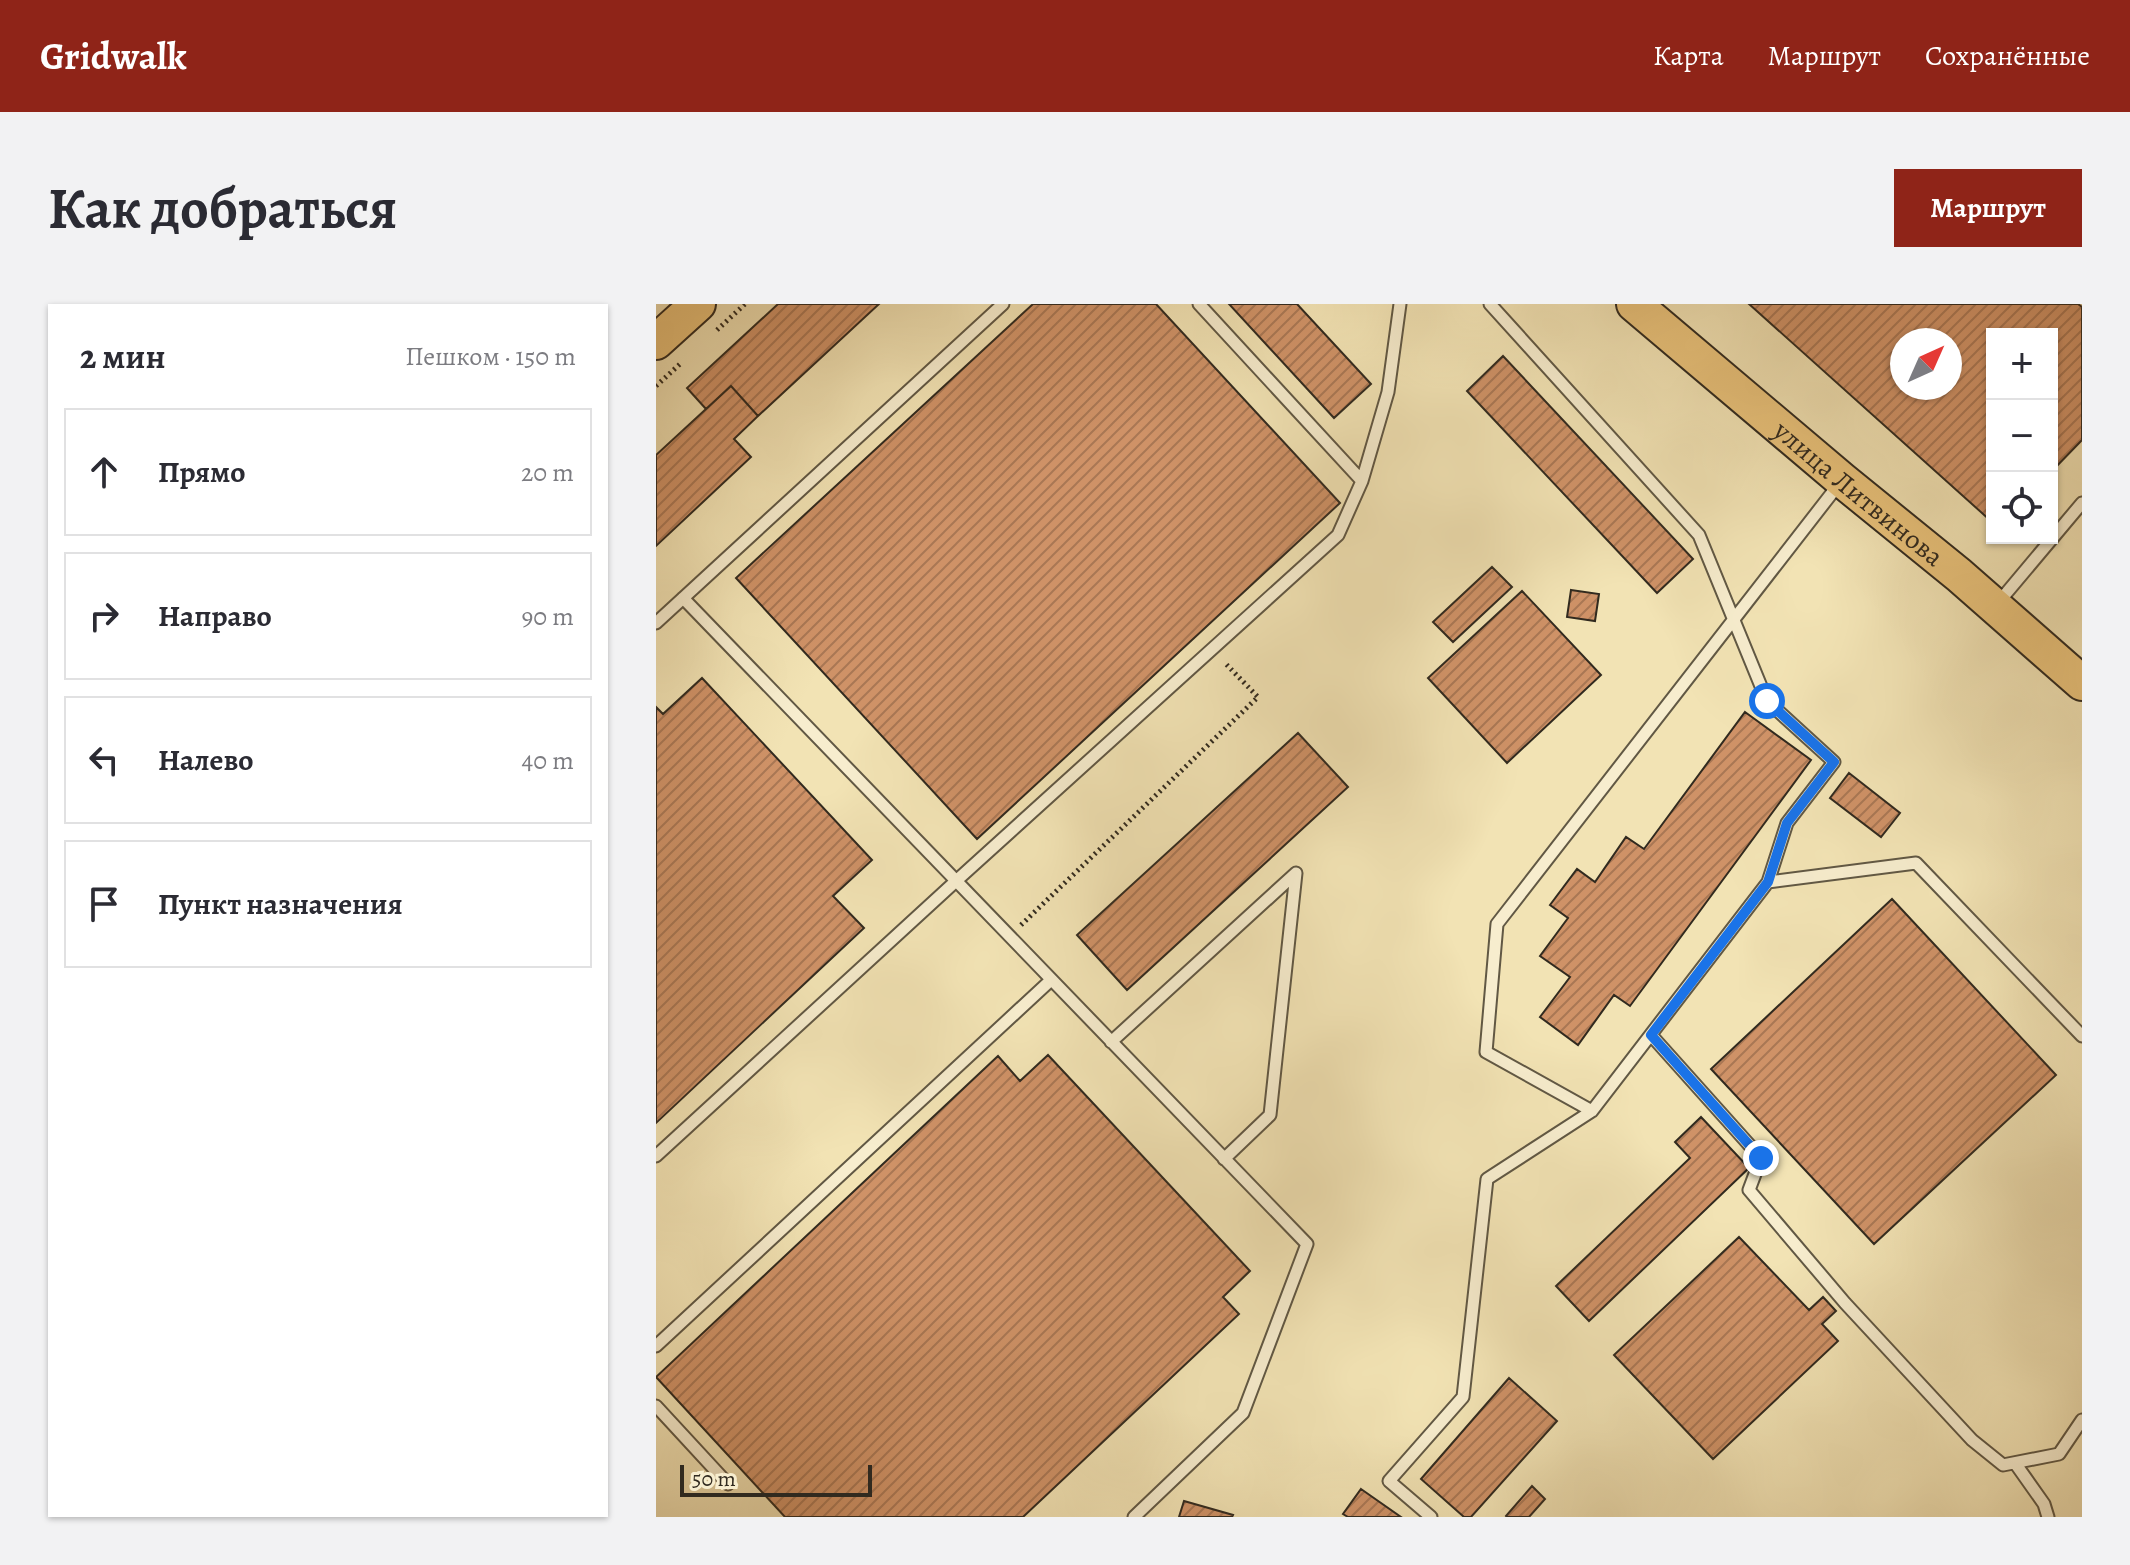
<!DOCTYPE html>
<html lang="ru">
<head>
<meta charset="utf-8">
<style>
  :root { --surface:#fff; --page:#f2f2f3; --text:#2b2b33; --muted:#7c7c81; --line:#e1e1e2; --accent:#8f2418 }
  body { margin:0; font-family:Alegreya,serif; background:var(--page); color:var(--text) }
  .controls { position:absolute; right:24px; top:24px; display:grid; overflow:hidden; border-radius:0px; box-shadow:0 2px 6px #0004 }
  .controls button { width:72px; height:72px; display:grid; place-items:center; padding:0; border:0; border-bottom:2px solid var(--line); background:var(--surface); color:var(--text); font:40px sans-serif }
  .compass { position:absolute; left:1234px; top:24px; width:72px; height:72px; border-radius:50%; background:var(--surface); box-shadow:0 2px 6px #0004; rotate:45deg }
  .scale { position:absolute; left:24px; bottom:20px; width:192px; box-sizing:border-box; padding-left:8px; border:4px solid #312a1f; border-top:0; font-size:22px; line-height:28px; white-space:nowrap; color:#312a1f; -webkit-text-stroke:6px #f7edce; paint-order:stroke }
  .stop { position:absolute; width:24px; height:24px; margin:-18px; border:6px solid #1a73e8; border-radius:50%; background:#fff }
  .stop.end { background:#1a73e8; border-color:#fff; box-shadow:0 2px 8px #0008 }
  .list { margin:0; padding:0; list-style:none }
  h2 { display:flex; justify-content:space-between; align-items:center; height:104px; margin:0; padding:0 32px; font-size:34px }
  h2 small { font-size:26px; font-weight:400; color:var(--muted) }
  .list li { display:grid; grid-template-columns:52px 1fr auto; gap:24px; align-items:center; box-sizing:border-box; height:128px; margin:0 16px 16px; padding:0 16px; border:2px solid var(--line); border-radius:0px }
  .list b { display:block; font-size:30px; white-space:nowrap }
  .list em { font-size:26px; font-style:normal; color:var(--muted) }
  .icon { flex:none; width:44px; height:44px; fill:none; stroke:currentColor; stroke-width:2; stroke-linecap:round; stroke-linejoin:round }
  .map { position:relative; flex:none; width:1426px; height:1213px; overflow:hidden; border-radius:0px }
  header { display:flex; align-items:center; gap:48px; box-sizing:border-box; height:112px; padding:0 40px; background:var(--accent); color:#fff }
  header strong { font-size:38px }
  nav { display:flex; gap:44px; margin-inline-start:auto; font-size:28px }
  .intro { display:flex; align-items:center; justify-content:space-between; box-sizing:border-box; height:192px; padding:0 48px }
  h1 { margin:0; font-size:56px }
  .button { padding:20px 36px; border-radius:0px; background:var(--accent); color:#fff; font-size:28px; font-weight:700 }
  main { display:flex; gap:48px; padding:0 48px }
  aside { flex:1; background:var(--surface); border-radius:0px; box-shadow:0 2px 6px #0004 }
  .map>svg:first-child { display:block }
  .building { fill:url(#building-hatch); stroke:#312a1f; stroke-width:2; fill-rule:evenodd }
  .lines { fill:none; stroke-linecap:round; stroke-linejoin:round }
  .service-casing { stroke:#615844; stroke-width:15 }
  .primary-casing { stroke:#312a1f; stroke-width:38 }
  .path { stroke:#312a1f; stroke-width:5; stroke-dasharray:2 4; stroke-linecap:butt }
  .service { stroke:#f7edce; stroke-width:11 }
  .primary { stroke:#e9c27a; stroke-width:34 }
  .route { stroke:#1a73e8; stroke-width:10 }
  .labels { text-anchor:middle; stroke-width:6; stroke-linejoin:round; paint-order:stroke }
  .street-label { font-size:28px; fill:#312a1f; stroke:#f7edce }
</style>
</head>
<body>
<header>
<strong>Gridwalk</strong>
<nav><a>Карта</a><a>Маршрут</a><a>Сохранённые</a></nav>
</header>
<div class="intro"><h1>Как добраться</h1><a class="button">Маршрут</a></div>
<main>
<aside>
<h2>2 мин<small>Пешком · 150 m</small></h2>
<ul class="list">
<li><svg class="icon" aria-label="ahead" viewBox="0 0 24 24"><path d="M12 20V5M6 11l6-6 6 6"/></svg><div><b>Прямо</b></div><em>20 m</em></li>
<li><svg class="icon" aria-label="right" viewBox="0 0 24 24"><path d="M7 20v-9h11M14 6l5 5-5 5"/></svg><div><b>Направо</b></div><em>90 m</em></li>
<li><svg class="icon" aria-label="left" viewBox="0 0 24 24"><path d="M17 20v-9H6M10 6l-5 5 5 5"/></svg><div><b>Налево</b></div><em>40 m</em></li>
<li><svg class="icon" aria-label="arrive" viewBox="0 0 24 24"><path d="M6 21V4h12l-3 4 3 4H6"/></svg><div><b>Пункт назначения</b></div></li>
</ul>
</aside>
<div class="map">
<svg width="1426" height="1213" viewBox="0 0 1426 1213">
  <defs>
    <pattern id="building-hatch" width="6" height="6" patternUnits="userSpaceOnUse" patternTransform="scale(2)"><rect width="6" height="6" fill="#cf9267"/><path d="M-1 1l2-2M0 6l6-6M5 7l2-2" fill="none" stroke="#a97754"/></pattern>
  </defs>
  <rect width="100%" height="100%" fill="#f2e3b4"/>
  <filter id="stains"><feTurbulence type="fractalNoise" baseFrequency=".0025" numOctaves="4"/><feColorMatrix values="0 0 0 0 .2 0 0 0 0 .09 0 0 0 0 .02 0 0 0 .5 -.17"/></filter>
  <radialGradient id="worn" r=".72"><stop offset=".6" stop-color="#630" stop-opacity="0"/><stop offset="1" stop-color="#630" stop-opacity=".3"/></radialGradient>
  <path class="building" d="M122,0H223L102,112L75,82L50,105L31,84Z
    M377,0H500L684,199L321,535L80,274Z
    M573,0H641L715,80L678,114Z
    M1093,0H1422L1426,3V136L1396,167V30H1336V218ZM1246,36H1294V84H1246Z
    M847,52L1037,255L1001,289L811,87Z
    M75,82L102,112L78,135L95,153L0,242V151Z
    M836,263L856,283L797,338L777,318Z
    M915,286L943,290L939,317L911,313Z
    M866,287L945,371L851,459L772,374Z
    M46,374L216,556L177,592L208,624L0,819V403L7,410Z
    M1089,408L1155,456L974,702L958,691L922,741L884,713L914,673L884,652L912,614L894,601L921,565L939,578L970,533L988,545Z
    M642,429L692,483L471,686L421,631Z
    M1193,469L1244,509L1225,533L1174,494Z
    M1236,595L1400,771L1218,940L1055,765Z
    M392,751L594,967L567,993L583,1010L367,1213H129L0,1073L342,752L364,777Z
    M1045,813L1093,864L933,1017L900,982L1034,854L1019,838Z
    M1083,933L1153,1006L1167,993L1180,1007L1166,1020L1182,1037L1057,1155L958,1051Z
    M853,1074L901,1117L815,1213H808L765,1175Z
    M876,1182L889,1195L873,1213H851L850,1212Z
    M705,1185L745,1213H692L687,1210Z
    M528,1197L577,1211L576,1213H523Z"/>
  <g class="lines">
    <defs>
      <path id="service" d="M543,0L706,177
        M834,0L1043,231L1111,397L1178,458L1131,519L1112,578
        M27,294L651,940L587,1109L478,1213
        M1342,299L1426,199
        M0,319L347,0
        M995,731L1105,854L1093,886L1189,999L1316,1136L1347,1161L1403,1150L1426,1116
        M455,738L640,569L614,811L568,855
        M936,807L830,748L841,620L1183,180
        M0,852L300,577L682,231L706,177L732,88L744,0
        M0,1042L395,676
        M0,1102L72,1180
        M1359,1159L1388,1200L1392,1213
        M775,1213L733,1177L807,1093L831,875L936,807L1112,578L1260,559L1426,732"/>
      <g id="primary">
        <path id="s1" d="M978,0L1186,176L1303,271L1426,379"/>
        <path d="M0,38L42,0"/>
      </g>
    </defs>
    <use href="#service" class="service-casing"/>
    <use href="#primary" class="primary-casing"/>
    <path class="path" d="M61,26L89,0
      M0,82L24,60
      M365,621L602,393L568,358"/>
    <use href="#service" class="service"/>
    <use href="#primary" class="primary"/>
  </g>
  <g class="lines">
    <path class="route" d="M1105,854L995,731L1112,578L1131,519L1178,458L1111,397"/>
  </g>
  <g class="labels">
    <g class="street-label">
      <text dy="10" stroke="none"><textPath href="#s1" startOffset="294">улица Литвинова</textPath></text>
    </g>
  </g>
  <rect width="100%" height="100%" filter="url(#stains)"/>
  <rect width="100%" height="100%" fill="url(#worn)"/>
</svg>
<div class="controls">
<button>+</button>
<button>−</button>
<button><svg class="icon" aria-label="locate" viewBox="0 0 24 24"><circle cx="12" cy="12" r="6"/><path d="M12 2v4M12 18v4M2 12h4M18 12h4"/></svg></button>
</div>
<svg class="compass" viewBox="-18 -18 36 36"><path d="M0-13l5 13h-10z" fill="#e53935"/><path d="M0 13l5-13h-10z" fill="#7c7c81"/></svg>
<div class="scale">50 m</div>
<div class="stop" style="left:1111px;top:397px"></div>
<div class="stop end" style="left:1105px;top:854px"></div>
</div>
</main>
</body>
</html>
